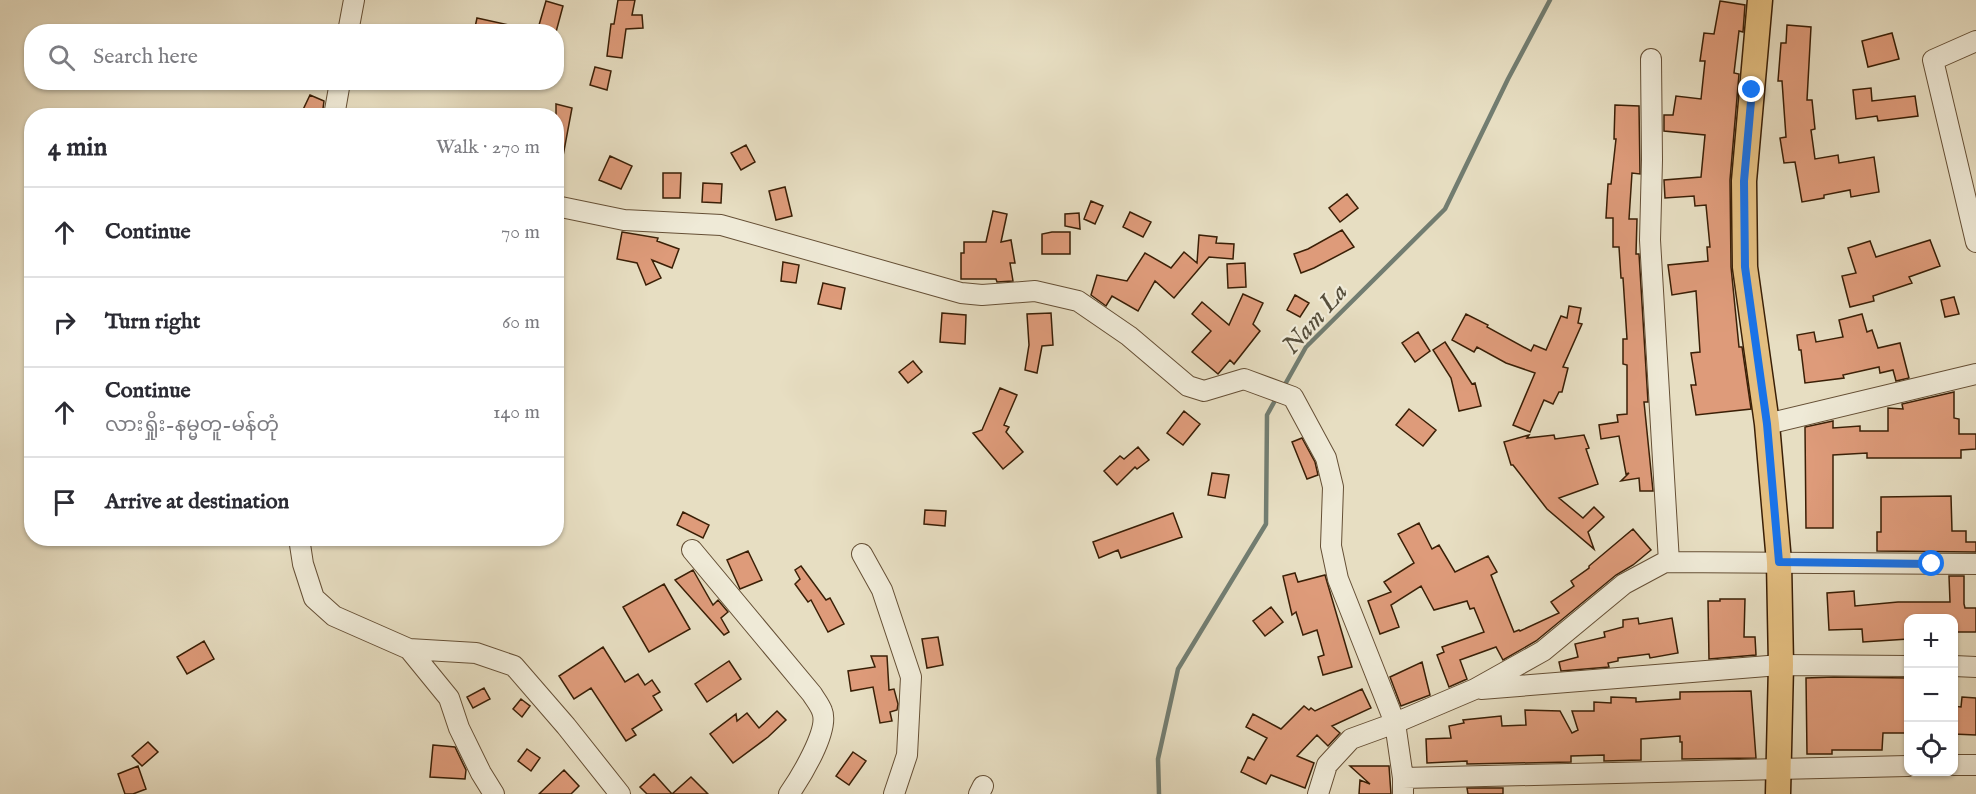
<!DOCTYPE html>
<html lang="en">
<head>
<meta charset="utf-8">
<style>
  :root { --surface:#fff; --page:#f7f7f7; --text:#2b2b33; --muted:#7c7c81; --line:#e1e1e2 }
  body { margin:0; font-family:"IM FELL English","Noto Sans Myanmar",serif; background:var(--page); color:var(--text) }
  .controls { position:absolute; right:18px; bottom:18px; display:grid; overflow:hidden; border-radius:12px; box-shadow:0 2px 4px #0004 }
  .controls button { width:54px; height:54px; display:grid; place-items:center; padding:0; border:0; border-bottom:2px solid var(--line); background:var(--surface); color:var(--text); font:30px sans-serif }
  .stop { position:absolute; width:18px; height:18px; margin:-14px; border:4px solid #1a73e8; border-radius:50%; background:#fff }
  .stop.end { background:#1a73e8; border-color:#fff; box-shadow:0 2px 6px #0008 }
  .list { margin:0; padding:0; list-style:none }
  h2 { display:flex; justify-content:space-between; align-items:center; height:78px; margin:0; padding:0 24px; font-size:26px }
  h2 small { font-size:20px; font-weight:400; color:var(--muted) }
  .list li { display:grid; grid-template-columns:39px 1fr auto; gap:18px; align-items:center; box-sizing:border-box; height:90px; padding:0 24px; border-top:2px solid var(--line) }
  .list b { display:block; font-size:22px; white-space:nowrap }
  .list p { margin:0; font-size:20px; white-space:nowrap; color:var(--muted) }
  .list em { font-size:20px; font-style:normal; color:var(--muted) }
  .icon { flex:none; width:33px; height:33px; fill:none; stroke:currentColor; stroke-width:2; stroke-linecap:round; stroke-linejoin:round }
  .map { position:relative; flex:none; width:1976px; height:794px; overflow:hidden }
  .search { position:absolute; background:var(--surface); box-shadow:0 2px 4px #0004; left:24px; top:24px; width:540px; height:66px; display:flex; align-items:center; gap:15px; box-sizing:border-box; padding:0 21px; border-radius:24px; color:var(--muted); font-size:22px }
  .panel { position:absolute; background:var(--surface); box-shadow:0 2px 4px #0004; left:24px; top:108px; width:540px; height:438px; border-radius:24px }
  .map>svg:first-child { display:block }
  .lines { fill:none; stroke-linecap:round; stroke-linejoin:round }
  .stream { stroke:#727d71; stroke-width:4.5 }
  .building { fill:#de9b7a; stroke:#3a1f06; stroke-width:1.5 }
  .minor-casing { stroke:#654f35; stroke-width:22 }
  .major-casing { stroke:#3a1f06; stroke-width:27 }
  .minor { stroke:#efead7; stroke-width:20 }
  .major { stroke:#e4bf81; stroke-width:24 }
  .route { stroke:#1a73e8; stroke-width:8 }
  .labels { text-anchor:middle; stroke-width:4.5; stroke-linejoin:round; paint-order:stroke }
  .water-label { font-size:26px; font-style:italic; fill:#564e3b; stroke:#efead7 }
</style>
</head>
<body>
<div class="map">
<svg width="1976" height="794" viewBox="0 0 1976 794">
  <rect width="100%" height="100%" fill="#e7dec2"/>
  <filter id="stains"><feTurbulence type="fractalNoise" baseFrequency=".00333" numOctaves="4"/><feColorMatrix values="0 0 0 0 .2 0 0 0 0 .09 0 0 0 0 .02 0 0 0 .5 -.17"/></filter>
  <radialGradient id="worn" r=".72"><stop offset=".6" stop-color="#630" stop-opacity="0"/><stop offset="1" stop-color="#630" stop-opacity=".3"/></radialGradient>
  <g class="lines">
    <path class="stream" d="M1283,388L1306,347L1445,209L1508,79L1550,0
      M1159,794L1158,759L1178,669L1266,524L1267,415L1278,395"/>
  </g>
  <path class="building" d="M618,0H635L632,15H642L643,28L626,29L622,58L607,56L611,24H614Z
    M546,1L563,6L556,32H537Z
    M1720,1L1745,5L1743,32L1739,31L1734,73L1739,74L1730,180L1731,267L1739,347H1742L1751,409L1696,415L1691,385H1696L1691,353L1700,352L1696,291L1672,295L1668,265L1708,261L1707,247H1710L1706,205L1695,206L1694,196L1665,198L1664,180L1701,177L1705,135L1664,131V115H1673L1676,96L1701,99L1705,61H1700L1704,33L1714,34Z
    M477,18L513,26L512,32H474Z
    M1787,25L1811,27L1807,100H1812L1815,129L1811,130L1815,159L1838,155L1839,163L1874,157L1879,192L1851,197L1850,190L1824,195V198L1802,202L1795,162L1784,163L1780,138L1786,137L1782,81H1778L1781,43H1786Z
    M1892,33L1899,59L1868,67L1862,41Z
    M595,67L611,71L607,90L590,85Z
    M1871,88L1872,101L1915,96L1918,116L1878,121L1877,116L1856,119L1853,90Z
    M310,95L324,101L322,116H300Z
    M556,104L572,108L563,156H556Z
    M1615,105L1639,106L1640,174L1632,173L1629,219H1637L1636,254H1639L1648,402H1644L1653,491H1640L1639,478L1621,481L1629,473L1626,474L1619,436L1601,439L1599,425L1618,422L1617,415L1627,414V365L1623,364V339H1627L1623,278H1621L1619,247H1613V218H1606L1608,184H1611L1616,139H1614Z
    M746,145L755,162L741,170L731,153Z
    M610,156L632,166L621,189L599,180Z
    M663,173H681L680,198H663Z
    M703,183L722,184L721,203L702,202Z
    M785,187L792,216L776,220L769,191Z
    M1347,194L1358,208L1340,222L1329,208Z
    M1091,201L1103,206L1095,224L1084,219Z
    M993,211L1007,214L1001,242L1011,240L1015,263H1010L1013,281L997,282L996,279H961V253H964V242H986Z
    M1130,212L1151,222L1143,237L1123,227Z
    M1079,213L1080,229L1065,226V214Z
    M1342,230L1354,247L1314,268L1301,273L1294,254L1308,249Z
    M622,232L658,238L657,241L679,249L672,268L652,260L661,278L646,285L637,263L617,259Z
    M1052,232H1070V254H1042V234Z
    M1199,235L1217,237L1216,243L1234,244L1233,259L1209,257L1174,298L1155,281L1138,311L1112,296L1106,306L1091,295L1097,275L1127,281L1145,253L1171,268L1184,252L1197,263Z
    M1930,240L1940,266L1909,277L1912,283L1873,296L1874,301L1850,307L1842,276L1856,273L1848,248L1870,241L1876,257Z
    M783,262L799,265L796,283L781,281Z
    M1245,263L1246,287L1228,288L1227,264Z
    M823,283L845,288L841,309L818,304Z
    M1243,294L1263,303L1253,324L1260,331L1234,364L1230,360L1218,374L1192,352L1211,331L1192,314L1202,302L1229,325Z
    M1295,295L1309,303L1300,317L1287,310Z
    M1954,297L1959,314L1945,317L1941,300Z
    M1569,306L1581,308L1578,323L1582,324L1563,367L1568,368L1562,392H1559L1553,404L1544,400L1530,432L1513,425L1535,373L1506,363L1477,347L1474,352L1452,340L1466,314L1488,325L1487,327L1531,351L1534,345L1546,350L1561,316L1567,318Z
    M942,313L966,315L965,344L940,342Z
    M1051,313L1053,345L1042,346L1037,373L1025,370L1029,345L1027,314Z
    M1862,314L1867,332L1872,330L1878,348L1900,343L1909,378L1896,381L1893,370L1880,373L1879,367L1843,375L1844,378L1805,383L1801,350H1799L1797,335L1814,332L1816,342L1843,337L1839,320Z
    M1418,332L1430,351L1415,362L1402,343Z
    M1445,342L1472,384L1475,383L1481,406L1459,411L1451,378L1433,350Z
    M913,361L922,372L908,383L899,372Z
    M1000,388L1017,395L1004,425L1009,427L1006,432L1023,452L1003,469L973,433L982,430Z
    M1954,392V418L1959,419V434H1976V449L1961,450V458H1867V453L1833,455V528H1806L1805,427L1833,421V428L1860,426V431H1888V408L1903,409L1902,404Z
    M1409,409L1436,430L1423,446L1396,425Z
    M1184,411L1200,424L1183,445L1167,433Z
    M1529,435L1527,438L1554,435L1555,439L1584,435L1589,448L1586,449L1598,484L1559,498L1583,518L1594,507L1604,517L1588,532L1594,549L1547,509L1513,465H1511L1504,442Z
    M1302,438L1315,462L1318,475L1307,479L1292,442Z
    M1138,447L1149,460L1137,469L1135,467L1117,485L1104,471L1120,456L1124,459Z
    M1212,473L1229,475L1225,498L1208,495Z
    M1951,496L1952,531H1966V542H1976V552L1877,551V532H1881V497Z
    M925,510L946,511L945,526L924,524Z
    M683,512L709,525L703,538L677,525Z
    M1173,513L1182,537L1121,558L1118,550L1099,558L1093,542Z
    M1419,523L1432,549L1439,545L1455,572L1488,556L1497,572L1491,575L1514,632L1519,630L1520,631L1559,613L1551,602L1574,586L1571,581L1589,568V566L1633,529L1651,550L1633,565L1616,575L1536,641L1503,660L1496,647L1460,660L1467,679L1449,687L1437,655L1444,652L1442,647L1484,632L1474,608L1470,609L1467,601L1434,610L1421,586L1391,605L1399,627L1380,634L1368,601L1391,592L1384,582L1414,563L1398,534Z
    M748,551L762,580L740,589L727,560Z
    M801,566L826,600L830,598L844,624L828,632L811,600L808,602L795,584L800,579L795,570Z
    M693,570L713,605L718,600L728,612L721,618L729,632L724,635L675,580Z
    M1295,573L1298,582L1325,575L1352,667L1323,675L1318,657L1324,655L1317,630L1303,635L1296,612L1292,615L1283,576Z
    M1949,576H1964V604L1965,608H1976V632H1953V618H1908V639L1863,642L1862,629L1829,630L1827,593L1854,591L1855,606L1898,602H1950Z
    M664,584L690,629L649,652L623,607Z
    M1720,599H1745L1744,637H1755L1756,655L1709,659L1708,601H1720Z
    M1271,607L1283,622L1265,636L1253,621Z
    M1638,618L1639,624L1672,618L1678,653L1650,658L1649,654L1618,658V661L1608,663L1609,667L1561,671L1559,662L1578,657L1575,644L1605,637L1604,632L1623,627V620Z
    M938,637L943,665L927,668L922,639Z
    M204,641L214,659L187,674L177,657Z
    M603,647L625,682L638,674L645,685L652,680L660,692L653,696L662,710L632,729L636,735L626,741L591,688L574,699L559,676Z
    M871,656H887L889,690L894,689L898,704L897,710L890,712L892,721L880,723L873,687L851,691L848,671L875,667Z
    M729,661L741,679L707,702L695,684Z
    M1422,662L1430,695L1401,706L1390,677Z
    M1834,677L1908,678V733H1883L1882,750H1832V754H1807L1806,678Z
    M484,688L490,699L473,708L467,697Z
    M1362,689L1371,708L1332,726L1340,733L1328,746L1317,735L1297,756L1314,763L1305,788L1271,775L1266,784L1241,772L1248,757L1254,760L1267,738L1246,727L1253,714L1281,729L1304,706L1309,710L1311,708L1315,711Z
    M1751,691L1756,758L1682,759V742H1680V736L1641,739V760L1604,761V755L1571,756V762L1467,764V761L1427,763L1426,739L1451,738L1449,726L1464,723L1463,720L1501,716L1502,726L1526,725L1525,710L1560,711L1572,733L1578,730L1572,711H1594V702L1611,703V697L1636,698V702L1680,699V692Z
    M1962,697L1976,698V735L1953,734V706L1961,707Z
    M521,699L530,706L522,717L513,709Z
    M777,711L786,720L768,737L733,763L710,734L736,714L737,721L747,713L759,728Z
    M148,742L158,752L142,766L132,756Z
    M433,745L455,747L466,770L465,779L430,777Z
    M527,749L540,758L531,771L518,761Z
    M853,752L866,761L849,785L836,776Z
    M138,766L146,789L133,794H125L118,774Z
    M1350,766H1389L1391,794H1359L1360,780L1370,784Z
    M564,770L579,786L571,794H539Z
    M654,774L672,794H647L640,787Z
    M691,777L708,794H672Z
    M1467,788H1503V794H1468Z"/>
  <g class="lines">
    <defs>
      <path id="minor" d="M348,32L354,0
        M1976,41L1933,60L1976,242
        M1651,59L1652,160L1650,240L1669,562
        M334,116L340,82
        M556,206L624,220L721,225L961,293L982,295L1035,291L1078,301L1129,336L1188,386L1204,391L1244,379L1293,397L1326,458L1333,487L1331,546L1338,579L1395,723L1403,778V794
        M1767,424L1976,374
        M299,538L303,564L314,598L334,616L409,649L449,698L459,728L481,773L494,794
        M692,550L812,694C815,699 820,705 822,711C830,730 800,778 789,794
        M862,554L882,590L911,677L907,755L894,794
        M409,649L476,653L514,666L566,726L620,794
        M1954,666L1976,667
        M1481,689L1781,665L1908,666
        M1954,765H1976
        M1403,778L1908,766
        M979,794L983,786
        M1318,794L1327,765L1351,739L1395,723L1475,689L1543,651L1624,584L1665,562L1976,564"/>
      <path id="major" d="M1760,0L1744,181L1745,267L1767,424L1779,562L1781,665L1778,794"/>
    </defs>
    <use href="#minor" class="minor-casing"/>
    <use href="#major" class="major-casing"/>
    <use href="#minor" class="minor"/>
    <use href="#major" class="major"/>
  </g>
  <g class="lines">
    <path class="route" d="M1752,90L1744,181L1745,267L1767,424L1779,562L1932,564"/>
  </g>
  <g class="labels">
    <g class="water-label">
      <text transform="translate(1314 318) rotate(-49)" y="9">Nam La</text>
    </g>
  </g>
  <rect width="100%" height="100%" filter="url(#stains)"/>
  <rect width="100%" height="100%" fill="url(#worn)"/>
</svg>
<div class="controls">
<button>+</button>
<button>−</button>
<button><svg class="icon" aria-label="locate" viewBox="0 0 24 24"><circle cx="12" cy="12" r="6"/><path d="M12 2v4M12 18v4M2 12h4M18 12h4"/></svg></button>
</div>
<div class="stop" style="left:1932px;top:564px"></div>
<div class="stop end" style="left:1752px;top:90px"></div>
<div class="search"><svg class="icon" aria-label="search" viewBox="0 0 24 24"><circle cx="10" cy="10" r="6"/><path d="M15 15l6 6"/></svg>Search here</div>
<section class="panel">
<h2>4 min<small>Walk · 270 m</small></h2>
<ul class="list">
<li><svg class="icon" aria-label="ahead" viewBox="0 0 24 24"><path d="M12 20V5M6 11l6-6 6 6"/></svg><div><b>Continue</b></div><em>70 m</em></li>
<li><svg class="icon" aria-label="right" viewBox="0 0 24 24"><path d="M7 20v-9h11M14 6l5 5-5 5"/></svg><div><b>Turn right</b></div><em>60 m</em></li>
<li><svg class="icon" aria-label="ahead" viewBox="0 0 24 24"><path d="M12 20V5M6 11l6-6 6 6"/></svg><div><b>Continue</b><p>လားရှိုး-နမ္မတူ-မန်တုံ</p></div><em>140 m</em></li>
<li><svg class="icon" aria-label="arrive" viewBox="0 0 24 24"><path d="M6 21V4h12l-3 4 3 4H6"/></svg><div><b>Arrive at destination</b></div></li>
</ul>
</section>
</div>
</body>
</html>
